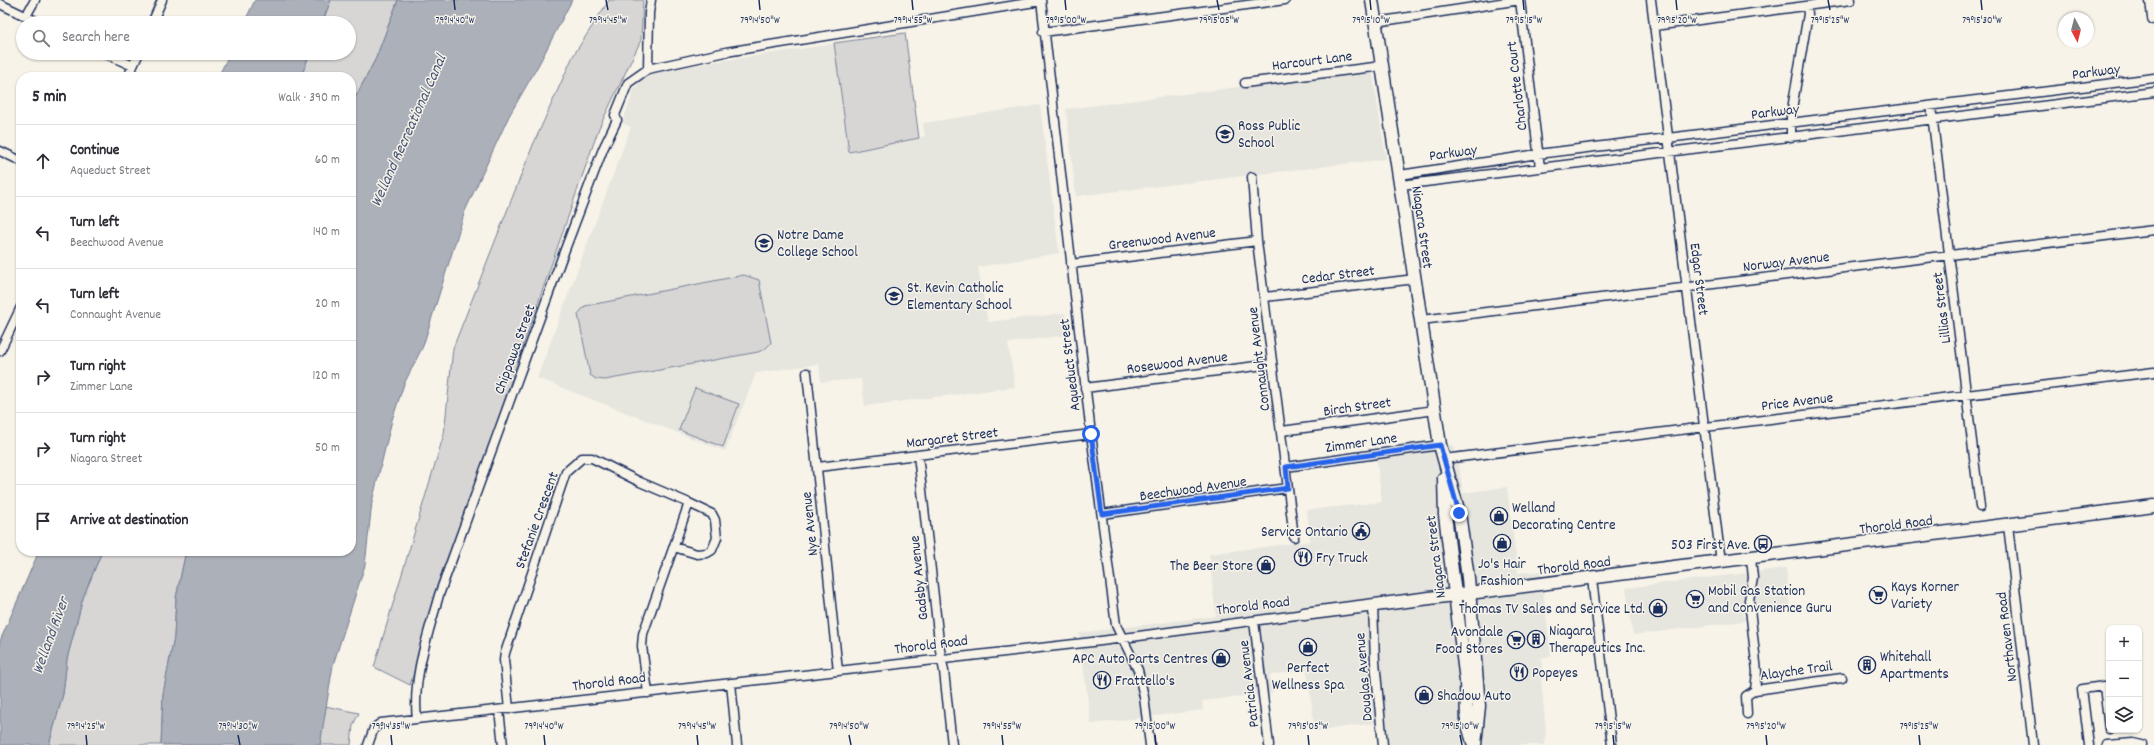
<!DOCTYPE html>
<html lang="en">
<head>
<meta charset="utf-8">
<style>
  :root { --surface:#fff; --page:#f7f7f7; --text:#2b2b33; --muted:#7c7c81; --line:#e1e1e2 }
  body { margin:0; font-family:Dekko,sans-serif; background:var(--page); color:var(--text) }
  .controls { position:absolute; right:12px; bottom:12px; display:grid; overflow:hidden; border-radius:8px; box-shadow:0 1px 3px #0004 }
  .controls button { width:36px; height:36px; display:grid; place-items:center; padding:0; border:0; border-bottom:1px solid var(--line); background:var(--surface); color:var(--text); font:20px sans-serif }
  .compass { position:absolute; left:2058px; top:12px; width:36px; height:36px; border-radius:50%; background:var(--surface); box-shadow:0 1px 3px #0004; rotate:173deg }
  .stop { position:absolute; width:12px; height:12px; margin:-9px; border:3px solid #2563eb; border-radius:50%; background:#fff }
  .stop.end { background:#2563eb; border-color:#fff; box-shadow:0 1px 4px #0008 }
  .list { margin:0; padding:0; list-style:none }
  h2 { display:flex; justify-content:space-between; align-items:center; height:52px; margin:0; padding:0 16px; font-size:17px }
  h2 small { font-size:13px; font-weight:400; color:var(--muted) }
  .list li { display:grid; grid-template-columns:26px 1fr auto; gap:12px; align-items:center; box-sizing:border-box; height:72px; padding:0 16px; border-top:1px solid var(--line) }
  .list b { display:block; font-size:15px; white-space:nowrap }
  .list p { margin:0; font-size:13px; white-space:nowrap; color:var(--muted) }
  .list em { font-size:13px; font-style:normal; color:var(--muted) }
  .icon { flex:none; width:22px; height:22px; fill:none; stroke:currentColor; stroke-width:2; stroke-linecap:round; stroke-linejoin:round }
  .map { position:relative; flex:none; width:2154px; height:745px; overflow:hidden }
  .search { position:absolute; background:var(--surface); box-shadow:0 1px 3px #0004; left:16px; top:16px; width:340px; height:44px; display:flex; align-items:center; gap:10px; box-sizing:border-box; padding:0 14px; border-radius:22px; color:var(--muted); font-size:15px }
  .panel { position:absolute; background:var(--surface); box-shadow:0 1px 3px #0004; left:16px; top:72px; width:340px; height:484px; border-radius:16px }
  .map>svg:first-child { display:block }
  .built { fill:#e6e5de }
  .green { fill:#d7d6d4; stroke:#798299 }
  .water { fill:#acb0b9; stroke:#727c95 }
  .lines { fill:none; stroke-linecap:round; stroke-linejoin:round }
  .street-casing { stroke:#1b2f5e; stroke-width:11 }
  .secondary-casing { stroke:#1b2f5e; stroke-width:15 }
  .street { stroke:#f7f3e8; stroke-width:8 }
  .secondary { stroke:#f7f3e8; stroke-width:12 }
  .route { stroke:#2563eb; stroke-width:5 }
  .ticks { fill:none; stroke:#1b2f5e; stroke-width:1.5 }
  .labels { text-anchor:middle; stroke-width:3; stroke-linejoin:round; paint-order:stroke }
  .street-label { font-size:15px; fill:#1b2f5e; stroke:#f7f3e8 }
  .poi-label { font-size:15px; fill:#1b2f5e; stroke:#f7f3e8; text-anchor:start }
  .water-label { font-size:16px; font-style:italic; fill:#465679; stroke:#f7f3e8 }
  .ticks-label { font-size:10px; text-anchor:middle; fill:#1b2f5e; stroke:#f7f3e8; stroke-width:3; stroke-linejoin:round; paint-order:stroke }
</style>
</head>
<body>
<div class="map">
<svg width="2154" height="745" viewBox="0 0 2154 745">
  <rect width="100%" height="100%" fill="#f7f3e8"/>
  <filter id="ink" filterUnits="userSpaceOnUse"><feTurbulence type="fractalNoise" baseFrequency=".025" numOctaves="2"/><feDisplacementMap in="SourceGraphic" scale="8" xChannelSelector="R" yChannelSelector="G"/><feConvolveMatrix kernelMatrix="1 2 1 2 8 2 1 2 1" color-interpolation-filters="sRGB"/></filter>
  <g filter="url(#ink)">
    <path class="built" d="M905,33L919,138L925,136L923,123L1040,105L1059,253L978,267L988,322L1065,313L1068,335L1008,343L1015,387L865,406L861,379L821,382L819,364L756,373L725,451L537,378L631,127L622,123L634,90L640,81L649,74L662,70Z
      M1372,70L1386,159L1076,196L1066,109Z
      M1452,445L1459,465L1463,493L1507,487L1518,573L1541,571L1551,657L1541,658L1543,679H1541L1546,731L1545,745H1378L1376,723L1315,731L1307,670L1270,675L1272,693L1202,701L1203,710L1091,724L1079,633L1216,616L1209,554L1310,541L1307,510L1382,502L1376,455Z
      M1786,568L1790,607L1743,613L1744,621L1633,635L1626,588Z"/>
    <path class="green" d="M331,0H398L376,58L351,106V77H301L310,53H349V23H322Z
      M609,0H643L641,40L599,128L515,369L410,685L374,667L444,434L453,348L533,145L573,56Z
      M905,33L919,138L849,152L834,43Z
      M744,275L759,280L771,343L765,349L758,352L605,380L596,379L590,375L578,314L585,306Z
      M695,388L739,404L723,447L679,430Z
      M102,551H186L176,598L174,637L163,694L161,745H49L63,694L67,659L83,598Z
      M325,706L359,713L353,725L351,745H320Z"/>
    <path class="water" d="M255,0H331L322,23H244Z
      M398,0H572L539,64L509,116L465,211L423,346L404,384L392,420L372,502L365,565L333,665L320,745H161L163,694L174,637L176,598L186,551H351V106L376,58Z
      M230,53H310L301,77H218Z
      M39,551H102L83,598L67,659L63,694L49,745H0V641Z"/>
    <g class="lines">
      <defs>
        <path id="street" d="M1041,0L1091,434L1116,625L1138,670L1144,697L1150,745
          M1520,0L1540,168
          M1651,0L1721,562
          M0,4L40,23
          M26,16L35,0
          M1376,22L1520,0
          M152,23L162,0
          M1654,26L1851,0
          M1043,32L1285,0
          M104,53L133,66
          M648,69L649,13L651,0
          M128,77L139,53
          M1245,83L1382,66
          M1931,106L1980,507
          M1791,138V115L1808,14L1807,6
          M0,151L21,161
          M1400,175L1538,154L2154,78
          M1252,177L1257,241L1294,537
          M1401,185L2154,92
          M1071,264L1257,241
          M1265,297L1415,279
          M1421,320L2154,230
          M0,351L21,307
          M807,373L838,671
          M1085,388L1272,364
          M1282,431L1435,410
          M918,455L940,650L944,671L952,745
          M1444,459L2154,372
          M818,467L1091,434
          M1286,467L1440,445
          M1102,514L1287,488
          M2008,525L2033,745
          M1592,579L1612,745
          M1373,605L1375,662L1383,745
          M1254,621L1269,745
          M731,683L737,745
          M1755,690L1842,678
          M648,693L642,646L643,634L689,503
          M509,709L504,660L505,653L566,472L582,458H592L640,482L689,503L712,514L715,520L717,538L712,550L707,553L697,554L674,547
          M499,710L503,745
          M1747,714L1746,696L1755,690L1757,672L1749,600L1753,578L1751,558
          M417,719C412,678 428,635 439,595L561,260L603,149L617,120L615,115L628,83L648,69L726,52L1041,1
          M368,745L374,728L381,723L1101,641L1304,614
          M2089,745L2082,689L2104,686L2109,729
          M2107,745L2133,743L2142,745"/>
        <path id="secondary" d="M1372,0L1440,445L1459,513L1468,578L1479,706L1475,745
          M2152,0L2154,18
          M1444,478L1445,515L1466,681L1467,722L1473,742
          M1304,614L2154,506"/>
      </defs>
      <use href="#street" class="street-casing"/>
      <use href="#secondary" class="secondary-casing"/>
      <use href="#street" class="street"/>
      <use href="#secondary" class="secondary"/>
    </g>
  </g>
  <g class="lines" filter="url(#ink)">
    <path class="route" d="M1091,434L1102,514L1288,488L1286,467L1440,445L1459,513"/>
  </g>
  <path class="ticks" d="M454,0L455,10M606,0L608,10M759,0L760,10M912,0L913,10M1065,0L1066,10M1217,0L1219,10M1370,0L1371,10M1523,0L1524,10M1676,0L1677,10M1828,0L1830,10M1981,0L1982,10M86,735L87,745M238,735L240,745M391,735L392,745M544,735L545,745M697,735L698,745M849,735L851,745M1002,735L1003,745M1155,735L1156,745M1308,735L1309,745M1460,735L1462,745M1613,735L1614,745M1766,735L1767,745M1919,735L1920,745"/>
  <defs>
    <symbol id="school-ring" viewBox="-11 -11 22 22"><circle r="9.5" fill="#f7f3e8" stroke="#1b2f5e" stroke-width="1.5"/><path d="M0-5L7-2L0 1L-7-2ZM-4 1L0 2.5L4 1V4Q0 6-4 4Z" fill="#1b2f5e"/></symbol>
    <symbol id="shop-ring" viewBox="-11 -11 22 22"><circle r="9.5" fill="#f7f3e8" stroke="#1b2f5e" stroke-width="1.5"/><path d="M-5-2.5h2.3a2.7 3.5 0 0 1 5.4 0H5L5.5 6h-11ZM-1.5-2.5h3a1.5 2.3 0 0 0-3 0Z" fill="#1b2f5e"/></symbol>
    <symbol id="civic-ring" viewBox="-11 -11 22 22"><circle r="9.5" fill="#f7f3e8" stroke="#1b2f5e" stroke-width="1.5"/><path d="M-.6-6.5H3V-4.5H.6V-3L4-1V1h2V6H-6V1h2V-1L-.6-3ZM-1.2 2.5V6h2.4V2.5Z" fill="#1b2f5e"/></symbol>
    <symbol id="bus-ring" viewBox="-11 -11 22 22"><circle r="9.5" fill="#f7f3e8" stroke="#1b2f5e" stroke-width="1.5"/><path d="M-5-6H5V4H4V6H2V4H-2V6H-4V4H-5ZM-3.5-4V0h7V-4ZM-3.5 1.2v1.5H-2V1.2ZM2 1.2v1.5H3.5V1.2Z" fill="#1b2f5e"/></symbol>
    <symbol id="restaurant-ring" viewBox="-11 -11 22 22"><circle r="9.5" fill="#f7f3e8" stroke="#1b2f5e" stroke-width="1.5"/><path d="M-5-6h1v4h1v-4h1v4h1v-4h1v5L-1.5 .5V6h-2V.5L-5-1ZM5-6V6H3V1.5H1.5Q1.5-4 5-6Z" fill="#1b2f5e"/></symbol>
    <symbol id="supermarket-ring" viewBox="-11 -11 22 22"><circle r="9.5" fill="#f7f3e8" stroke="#1b2f5e" stroke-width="1.5"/><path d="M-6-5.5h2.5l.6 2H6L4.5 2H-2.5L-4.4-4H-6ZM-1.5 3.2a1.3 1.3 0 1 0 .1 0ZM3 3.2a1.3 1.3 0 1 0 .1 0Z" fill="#1b2f5e"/></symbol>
    <symbol id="building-ring" viewBox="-11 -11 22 22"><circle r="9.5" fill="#f7f3e8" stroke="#1b2f5e" stroke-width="1.5"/><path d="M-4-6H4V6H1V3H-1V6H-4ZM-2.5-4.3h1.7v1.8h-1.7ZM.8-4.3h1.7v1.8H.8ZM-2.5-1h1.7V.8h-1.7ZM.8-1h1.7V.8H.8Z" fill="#1b2f5e"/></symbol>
  </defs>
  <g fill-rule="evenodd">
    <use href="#school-ring" x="1215" y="124" width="20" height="20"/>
    <use href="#school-ring" x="754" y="233" width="20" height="20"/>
    <use href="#school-ring" x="884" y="286" width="20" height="20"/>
    <use href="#shop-ring" x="1489" y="506" width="20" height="20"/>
    <use href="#civic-ring" x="1351" y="521" width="20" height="20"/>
    <use href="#shop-ring" x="1492" y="533" width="20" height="20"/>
    <use href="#bus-ring" x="1753" y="534" width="20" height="20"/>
    <use href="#restaurant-ring" x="1293" y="547" width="20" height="20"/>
    <use href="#shop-ring" x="1256" y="555" width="20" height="20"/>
    <use href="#supermarket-ring" x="1868" y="585" width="20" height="20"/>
    <use href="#supermarket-ring" x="1685" y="589" width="20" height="20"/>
    <use href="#shop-ring" x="1648" y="598" width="20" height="20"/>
    <use href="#building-ring" x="1526" y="629" width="20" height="20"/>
    <use href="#supermarket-ring" x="1506" y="630" width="20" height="20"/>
    <use href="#shop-ring" x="1298" y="637" width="20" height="20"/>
    <use href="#shop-ring" x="1211" y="648" width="20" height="20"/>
    <use href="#building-ring" x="1857" y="655" width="20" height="20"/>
    <use href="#restaurant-ring" x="1509" y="662" width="20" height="20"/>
    <use href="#restaurant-ring" x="1092" y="670" width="20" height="20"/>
    <use href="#shop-ring" x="1414" y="685" width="20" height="20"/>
  </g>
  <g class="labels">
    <g class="street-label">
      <text transform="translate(1312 60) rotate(-7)" y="5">Harcourt Lane</text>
      <text transform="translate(2096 71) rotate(-7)" y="5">Parkway</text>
      <text transform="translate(1516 86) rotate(-97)" y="5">Charlotte Court</text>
      <text transform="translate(1775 111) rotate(-7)" y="5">Parkway</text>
      <text transform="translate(1453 152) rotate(-8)" y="5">Parkway</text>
      <text transform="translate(1423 227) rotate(82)" y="5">Niagara Street</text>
      <text transform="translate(1162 238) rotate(-7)" y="5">Greenwood Avenue</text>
      <text transform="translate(1786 261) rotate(-7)" y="5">Norway Avenue</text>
      <text transform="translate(1338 274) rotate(-7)" y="5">Cedar Street</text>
      <text transform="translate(1700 279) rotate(83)" y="5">Edgar Street</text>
      <text transform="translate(1941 308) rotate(-97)" y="5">Lillias Street</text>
      <text transform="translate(514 349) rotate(-70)" y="5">Chippawa Street</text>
      <text transform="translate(1258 359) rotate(-97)" y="5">Connaught Avenue</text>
      <text transform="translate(1177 362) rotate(-7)" y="5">Rosewood Avenue</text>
      <text transform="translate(1069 365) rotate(-97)" y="5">Aqueduct Street</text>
      <text transform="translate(1797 401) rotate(-7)" y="5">Price Avenue</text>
      <text transform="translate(1357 406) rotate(-8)" y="5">Birch Street</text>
      <text transform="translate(952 437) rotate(-7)" y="5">Margaret Street</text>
      <text transform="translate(1361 442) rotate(-8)" y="5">Zimmer Lane</text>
      <text transform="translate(1193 488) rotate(-8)" y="5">Beechwood Avenue</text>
      <text transform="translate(536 520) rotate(-70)" y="5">Stefanie Crescent</text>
      <text transform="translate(809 524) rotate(-96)" y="5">Nye Avenue</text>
      <text transform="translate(1896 524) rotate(-7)" y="5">Thorold Road</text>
      <text transform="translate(1435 557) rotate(-97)" y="5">Niagara Street</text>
      <text transform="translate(1574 565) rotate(-7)" y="5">Thorold Road</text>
      <text transform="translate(918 578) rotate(-96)" y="5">Gadsby Avenue</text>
      <text transform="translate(1253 605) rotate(-7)" y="5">Thorold Road</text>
      <text transform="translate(2006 637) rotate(-97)" y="5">Northaven Road</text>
      <text transform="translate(931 644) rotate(-7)" y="5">Thorold Road</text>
      <text transform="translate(1796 670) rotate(-8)" y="5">Alayche Trail</text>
      <text transform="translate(1363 677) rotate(-95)" y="5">Douglas Avenue</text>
      <text transform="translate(609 681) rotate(-7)" y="5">Thorold Road</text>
      <text transform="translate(1248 684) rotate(-97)" y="5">Patricia Avenue</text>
    </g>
    <g class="poi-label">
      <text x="1238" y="130">Ross Public<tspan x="1238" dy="17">School</tspan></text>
      <text x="777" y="239">Notre Dame<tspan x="777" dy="17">College School</tspan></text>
      <text x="907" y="292">St. Kevin Catholic<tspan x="907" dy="17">Elementary School</tspan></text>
      <text x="1512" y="512">Welland<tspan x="1512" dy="17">Decorating Centre</tspan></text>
      <text x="1348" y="536" text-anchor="end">Service Ontario</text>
      <text x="1750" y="549" text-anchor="end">503 First Ave.</text>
      <text x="1316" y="562">Fry Truck</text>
      <text x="1502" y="568" text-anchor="middle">Jo's Hair<tspan x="1502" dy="17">Fashion</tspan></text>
      <text x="1253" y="570" text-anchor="end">The Beer Store</text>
      <text x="1891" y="591">Kays Korner<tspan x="1891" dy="17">Variety</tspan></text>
      <text x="1708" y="595">Mobil Gas Station<tspan x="1708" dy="17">and Convenience Guru</tspan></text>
      <text x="1645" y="613" text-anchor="end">Thomas TV Sales and Service Ltd.</text>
      <text x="1549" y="635">Niagara<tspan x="1549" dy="17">Therapeutics Inc.</tspan></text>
      <text x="1503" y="636" text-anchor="end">Avondale<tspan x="1503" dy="17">Food Stores</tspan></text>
      <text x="1880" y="661">Whitehall<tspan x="1880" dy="17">Apartments</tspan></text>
      <text x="1208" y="663" text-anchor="end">APC Auto Parts Centres</text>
      <text x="1308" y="672" text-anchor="middle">Perfect<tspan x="1308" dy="17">Wellness Spa</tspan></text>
      <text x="1532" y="677">Popeyes</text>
      <text x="1115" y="685">Frattello's</text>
      <text x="1437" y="700">Shadow Auto</text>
    </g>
    <g class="water-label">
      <text transform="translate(407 130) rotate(-66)" y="6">Welland Recreational Canal</text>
      <text transform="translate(49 635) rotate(-70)" y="6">Welland River</text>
    </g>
  </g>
  <g class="ticks-label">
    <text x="455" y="23">79°14'40"W</text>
    <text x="913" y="23">79°14'55"W</text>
    <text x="608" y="23">79°14'45"W</text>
    <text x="760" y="23">79°14'50"W</text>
    <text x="1066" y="23">79°15'00"W</text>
    <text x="1219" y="23">79°15'05"W</text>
    <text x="1371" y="23">79°15'10"W</text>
    <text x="1524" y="23">79°15'15"W</text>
    <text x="1677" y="23">79°15'20"W</text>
    <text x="1830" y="23">79°15'25"W</text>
    <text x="1982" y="23">79°15'30"W</text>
    <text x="86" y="729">79°14'25"W</text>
    <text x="238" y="729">79°14'30"W</text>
    <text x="391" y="729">79°14'35"W</text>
    <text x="544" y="729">79°14'40"W</text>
    <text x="697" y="729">79°14'45"W</text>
    <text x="849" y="729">79°14'50"W</text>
    <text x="1002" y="729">79°14'55"W</text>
    <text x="1155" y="729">79°15'00"W</text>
    <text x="1308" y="729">79°15'05"W</text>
    <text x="1460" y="729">79°15'10"W</text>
    <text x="1613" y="729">79°15'15"W</text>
    <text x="1766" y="729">79°15'20"W</text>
    <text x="1919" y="729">79°15'25"W</text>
  </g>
</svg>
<div class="controls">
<button>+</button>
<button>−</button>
<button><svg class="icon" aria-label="layers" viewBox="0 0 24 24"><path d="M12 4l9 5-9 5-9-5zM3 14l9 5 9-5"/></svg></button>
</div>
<svg class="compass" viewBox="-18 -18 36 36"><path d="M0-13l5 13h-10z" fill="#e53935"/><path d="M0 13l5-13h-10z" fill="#7c7c81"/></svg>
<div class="stop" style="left:1091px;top:434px"></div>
<div class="stop end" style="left:1459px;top:513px"></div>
<div class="search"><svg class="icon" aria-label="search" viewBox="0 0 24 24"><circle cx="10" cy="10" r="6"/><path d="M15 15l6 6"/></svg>Search here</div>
<section class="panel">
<h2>5 min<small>Walk · 390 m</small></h2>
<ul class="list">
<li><svg class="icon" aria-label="ahead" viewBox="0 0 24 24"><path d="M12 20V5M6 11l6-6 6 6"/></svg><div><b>Continue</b><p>Aqueduct Street</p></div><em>60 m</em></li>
<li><svg class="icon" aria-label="left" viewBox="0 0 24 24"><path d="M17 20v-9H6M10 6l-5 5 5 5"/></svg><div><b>Turn left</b><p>Beechwood Avenue</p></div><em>140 m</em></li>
<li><svg class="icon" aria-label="left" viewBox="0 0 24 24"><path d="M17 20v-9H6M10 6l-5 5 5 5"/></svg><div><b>Turn left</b><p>Connaught Avenue</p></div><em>20 m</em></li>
<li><svg class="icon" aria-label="right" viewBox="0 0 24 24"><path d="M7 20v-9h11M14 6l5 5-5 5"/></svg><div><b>Turn right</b><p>Zimmer Lane</p></div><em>120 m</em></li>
<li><svg class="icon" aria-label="right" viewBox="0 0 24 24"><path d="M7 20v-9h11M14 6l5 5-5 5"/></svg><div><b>Turn right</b><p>Niagara Street</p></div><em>50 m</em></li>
<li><svg class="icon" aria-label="arrive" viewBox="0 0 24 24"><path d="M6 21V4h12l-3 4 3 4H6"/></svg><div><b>Arrive at destination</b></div></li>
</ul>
</section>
</div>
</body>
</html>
